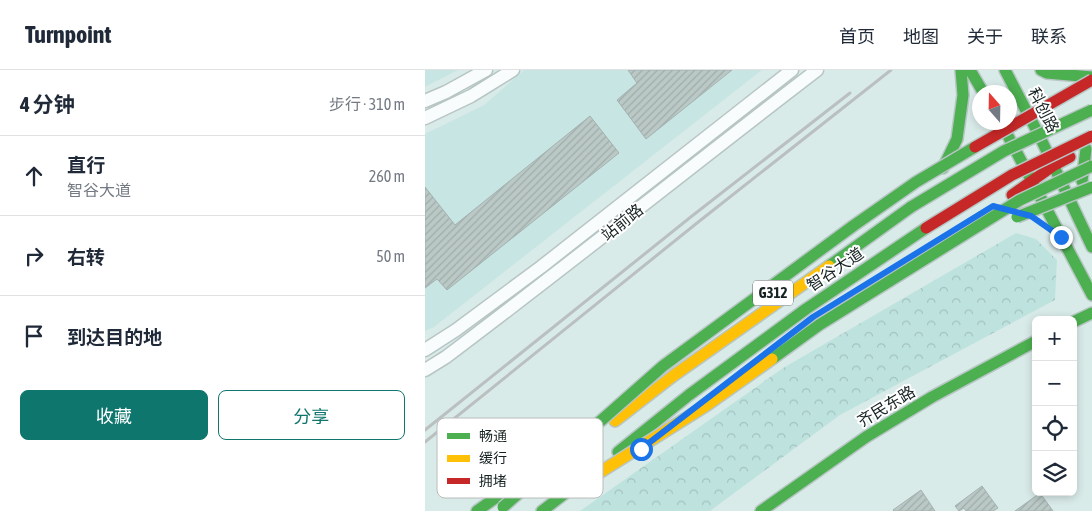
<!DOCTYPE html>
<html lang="zh">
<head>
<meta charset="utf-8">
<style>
  :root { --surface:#fff; --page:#f2f2f3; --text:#1f2937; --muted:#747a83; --line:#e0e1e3; --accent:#0f766e }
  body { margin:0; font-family:"Asap Condensed","Noto Sans SC",sans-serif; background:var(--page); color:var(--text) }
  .controls { position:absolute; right:15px; bottom:15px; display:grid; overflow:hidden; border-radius:8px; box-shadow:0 2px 8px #0003 }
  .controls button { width:45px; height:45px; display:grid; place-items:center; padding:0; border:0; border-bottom:1px solid var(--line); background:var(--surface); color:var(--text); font:25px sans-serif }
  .compass { position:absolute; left:547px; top:15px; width:45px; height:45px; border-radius:50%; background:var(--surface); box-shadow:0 2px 8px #0003; rotate:340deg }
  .stop { position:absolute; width:15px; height:15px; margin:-11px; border:4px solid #1a73e8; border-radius:50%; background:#fff }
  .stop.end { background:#1a73e8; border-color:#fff; box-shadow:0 1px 5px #0008 }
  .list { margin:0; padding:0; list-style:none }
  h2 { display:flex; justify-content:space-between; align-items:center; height:65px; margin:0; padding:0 20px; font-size:21px }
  h2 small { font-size:16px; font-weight:400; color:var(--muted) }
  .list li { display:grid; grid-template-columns:32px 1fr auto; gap:15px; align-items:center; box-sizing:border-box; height:80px; padding:0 20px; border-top:1px solid var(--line) }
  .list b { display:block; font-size:19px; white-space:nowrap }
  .list p { margin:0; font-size:16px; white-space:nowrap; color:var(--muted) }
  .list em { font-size:16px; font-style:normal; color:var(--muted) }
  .actions { display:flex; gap:10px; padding:15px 20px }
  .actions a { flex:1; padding:11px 0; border:1px solid var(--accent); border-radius:8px; text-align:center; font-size:18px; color:var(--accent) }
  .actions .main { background:var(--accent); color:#fff }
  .icon { flex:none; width:28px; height:28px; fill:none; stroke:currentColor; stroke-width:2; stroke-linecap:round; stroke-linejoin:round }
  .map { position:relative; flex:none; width:667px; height:441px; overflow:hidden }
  header { display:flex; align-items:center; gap:30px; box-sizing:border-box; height:70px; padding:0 25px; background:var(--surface); border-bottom:1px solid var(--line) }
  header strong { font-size:24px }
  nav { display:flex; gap:28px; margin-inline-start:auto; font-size:18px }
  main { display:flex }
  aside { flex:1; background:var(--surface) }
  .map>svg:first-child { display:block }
  .built { fill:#c7e6e3 }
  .forest { fill:url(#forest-crowns) }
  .building { fill:url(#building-hatch); stroke:#a4b2b1 }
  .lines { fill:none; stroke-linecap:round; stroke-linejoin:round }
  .street-casing { stroke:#b7c6c4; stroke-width:15 }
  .fast-casing { stroke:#b7c6c4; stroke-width:14 }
  .slow-casing { stroke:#b7c6c4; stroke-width:14 }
  .jam-casing { stroke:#b7c6c4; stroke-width:14 }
  .street { stroke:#f9fcfc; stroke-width:12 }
  .fast { stroke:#4caf50; stroke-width:11 }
  .slow { stroke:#ffc107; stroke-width:11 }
  .jam { stroke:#c62828; stroke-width:11 }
  .rail { stroke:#bac0bf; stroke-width:3 }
  .fast-bridge-casing { stroke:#b7c6c4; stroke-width:14; stroke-linecap:butt }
  .slow-bridge-casing { stroke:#b7c6c4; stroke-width:14; stroke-linecap:butt }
  .jam-bridge-casing { stroke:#b7c6c4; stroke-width:14; stroke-linecap:butt }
  .fast-bridge { stroke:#4caf50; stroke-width:11 }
  .slow-bridge { stroke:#ffc107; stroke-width:11 }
  .jam-bridge { stroke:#c62828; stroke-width:11 }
  .route { stroke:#1a73e8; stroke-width:6 }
  .labels { text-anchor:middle; stroke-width:4; stroke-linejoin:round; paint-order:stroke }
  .shield { fill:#fff; stroke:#5c6464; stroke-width:1 }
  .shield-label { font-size:15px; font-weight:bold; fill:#162221 }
  .street-label { font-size:16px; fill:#162221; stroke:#fff }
  .key { fill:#fff; stroke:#b9bdbc; stroke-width:1 }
  .key-label { font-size:14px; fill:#162221 }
</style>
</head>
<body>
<header>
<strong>Turnpoint</strong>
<nav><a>首页</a><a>地图</a><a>关于</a><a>联系</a></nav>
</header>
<main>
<aside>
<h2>4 分钟<small>步行 · 310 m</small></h2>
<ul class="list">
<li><svg class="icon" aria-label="ahead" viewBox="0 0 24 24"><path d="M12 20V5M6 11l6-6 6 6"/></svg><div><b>直行</b><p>智谷大道</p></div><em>260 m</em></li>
<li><svg class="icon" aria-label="right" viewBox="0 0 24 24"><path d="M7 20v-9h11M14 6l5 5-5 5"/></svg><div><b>右转</b></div><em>50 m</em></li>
<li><svg class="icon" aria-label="arrive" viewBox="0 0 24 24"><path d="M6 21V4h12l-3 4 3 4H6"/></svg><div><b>到达目的地</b></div></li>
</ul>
<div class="actions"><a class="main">收藏</a><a>分享</a></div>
</aside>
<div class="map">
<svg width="667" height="441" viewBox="0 0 667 441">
  <defs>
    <pattern id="forest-crowns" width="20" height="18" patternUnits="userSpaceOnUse" patternTransform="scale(1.25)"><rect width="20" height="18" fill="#bee3df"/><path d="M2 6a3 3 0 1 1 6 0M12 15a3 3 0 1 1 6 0" fill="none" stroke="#a3c2bf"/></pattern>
    <pattern id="building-hatch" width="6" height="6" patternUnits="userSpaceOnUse" patternTransform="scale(1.25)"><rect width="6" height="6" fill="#bac8c6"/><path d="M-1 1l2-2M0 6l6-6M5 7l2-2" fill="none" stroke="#9facaa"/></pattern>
  </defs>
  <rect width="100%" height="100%" fill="#d9ebe9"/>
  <path class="built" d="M0,0H33L0,17Z
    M99,0H337L9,257L0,261V64L59,35Z"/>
  <path class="forest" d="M591,163L611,169L632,190L630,230L415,345L285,441H155L358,298Z"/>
  <path class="building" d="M203,0H307L221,69L192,30L212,13Z
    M165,46L194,83L22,220L12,209L0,218V117L30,155Z
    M557,416L573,438L568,441H541L539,438L534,441L530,436Z
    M496,420L510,441H469L468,440Z
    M615,423L628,441H590Z"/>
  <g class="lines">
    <defs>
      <path id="street" d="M0,31L21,22L61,0
        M0,48L46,26L88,0
        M0,280L31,260L116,197L367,0
        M0,300L21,287C146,193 268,95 392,0"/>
      <path id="fast" d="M545,0L558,22
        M580,0L614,65L667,177
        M616,0L622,3L667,7
        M583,66L667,225
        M518,98L532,69L538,25L536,0
        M657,111L661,79
        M404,196L486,137
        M648,252L667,243
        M193,382L264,325L381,239L501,158
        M52,441L94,411
        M117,441L160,408
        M336,441L441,367L507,327L611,271"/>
      <path id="slow" d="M190,351L248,306L404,196"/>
      <path id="jam" d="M587,125L628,96L645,87"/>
    </defs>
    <use href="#street" class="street-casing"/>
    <use href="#fast" class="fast-casing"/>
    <use href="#slow" class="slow-casing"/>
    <use href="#jam" class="jam-casing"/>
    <use href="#street" class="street"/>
    <use href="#fast" class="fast"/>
    <use href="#slow" class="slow"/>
    <use href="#jam" class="jam"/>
    <path class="rail" d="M0,360L267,146L425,23
      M0,372L272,153L466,0"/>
    <defs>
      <path id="fast-bridge" d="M486,137L579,81L667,40
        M592,147L667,117
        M347,289L394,255L595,130L667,96
        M78,437L238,296L428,156L491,112L550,77"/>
      <path id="slow-bridge" d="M145,421L282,335L347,289"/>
      <path id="jam-bridge" d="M550,77L667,10
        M501,158L587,105L667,66"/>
    </defs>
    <use href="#fast-bridge" class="fast-bridge-casing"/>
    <use href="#slow-bridge" class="slow-bridge-casing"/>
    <use href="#jam-bridge" class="jam-bridge-casing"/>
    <use href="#fast-bridge" class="fast-bridge"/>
    <use href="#slow-bridge" class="slow-bridge"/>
    <use href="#jam-bridge" class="jam-bridge"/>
  </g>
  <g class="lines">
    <path class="route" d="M216,379L388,247L568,136L606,146L636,167"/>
  </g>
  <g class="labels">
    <rect class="shield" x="328" y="210.5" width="40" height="25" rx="4"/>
    <g class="shield-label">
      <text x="348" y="228">G312</text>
    </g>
    <g class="street-label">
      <text transform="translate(619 40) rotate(63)" y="6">科创路</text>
      <text transform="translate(197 152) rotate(-39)" y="6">站前路</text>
      <text transform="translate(410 199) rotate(-34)" y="6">智谷大道</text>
      <text transform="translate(461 336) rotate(-31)" y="6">齐民东路</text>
    </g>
  </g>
  <rect x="12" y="348" width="166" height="80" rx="8" class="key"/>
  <rect x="22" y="363" width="23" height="6" fill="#4caf50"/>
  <rect x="22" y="385" width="23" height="7" fill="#ffc107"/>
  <rect x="22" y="408" width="23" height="6" fill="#c62828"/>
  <g class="key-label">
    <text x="54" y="371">畅通</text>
    <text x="54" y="393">缓行</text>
    <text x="54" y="416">拥堵</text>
  </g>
</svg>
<div class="controls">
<button>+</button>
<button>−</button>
<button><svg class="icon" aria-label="locate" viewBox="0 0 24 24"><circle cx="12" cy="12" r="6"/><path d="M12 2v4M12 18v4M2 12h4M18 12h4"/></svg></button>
<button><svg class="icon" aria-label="layers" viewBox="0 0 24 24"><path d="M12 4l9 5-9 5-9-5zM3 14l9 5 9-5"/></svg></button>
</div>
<svg class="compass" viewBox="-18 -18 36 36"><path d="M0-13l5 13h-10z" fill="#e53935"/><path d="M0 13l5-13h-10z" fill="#747a83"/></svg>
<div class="stop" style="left:216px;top:379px"></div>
<div class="stop end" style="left:636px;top:167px"></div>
</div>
</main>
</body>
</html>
